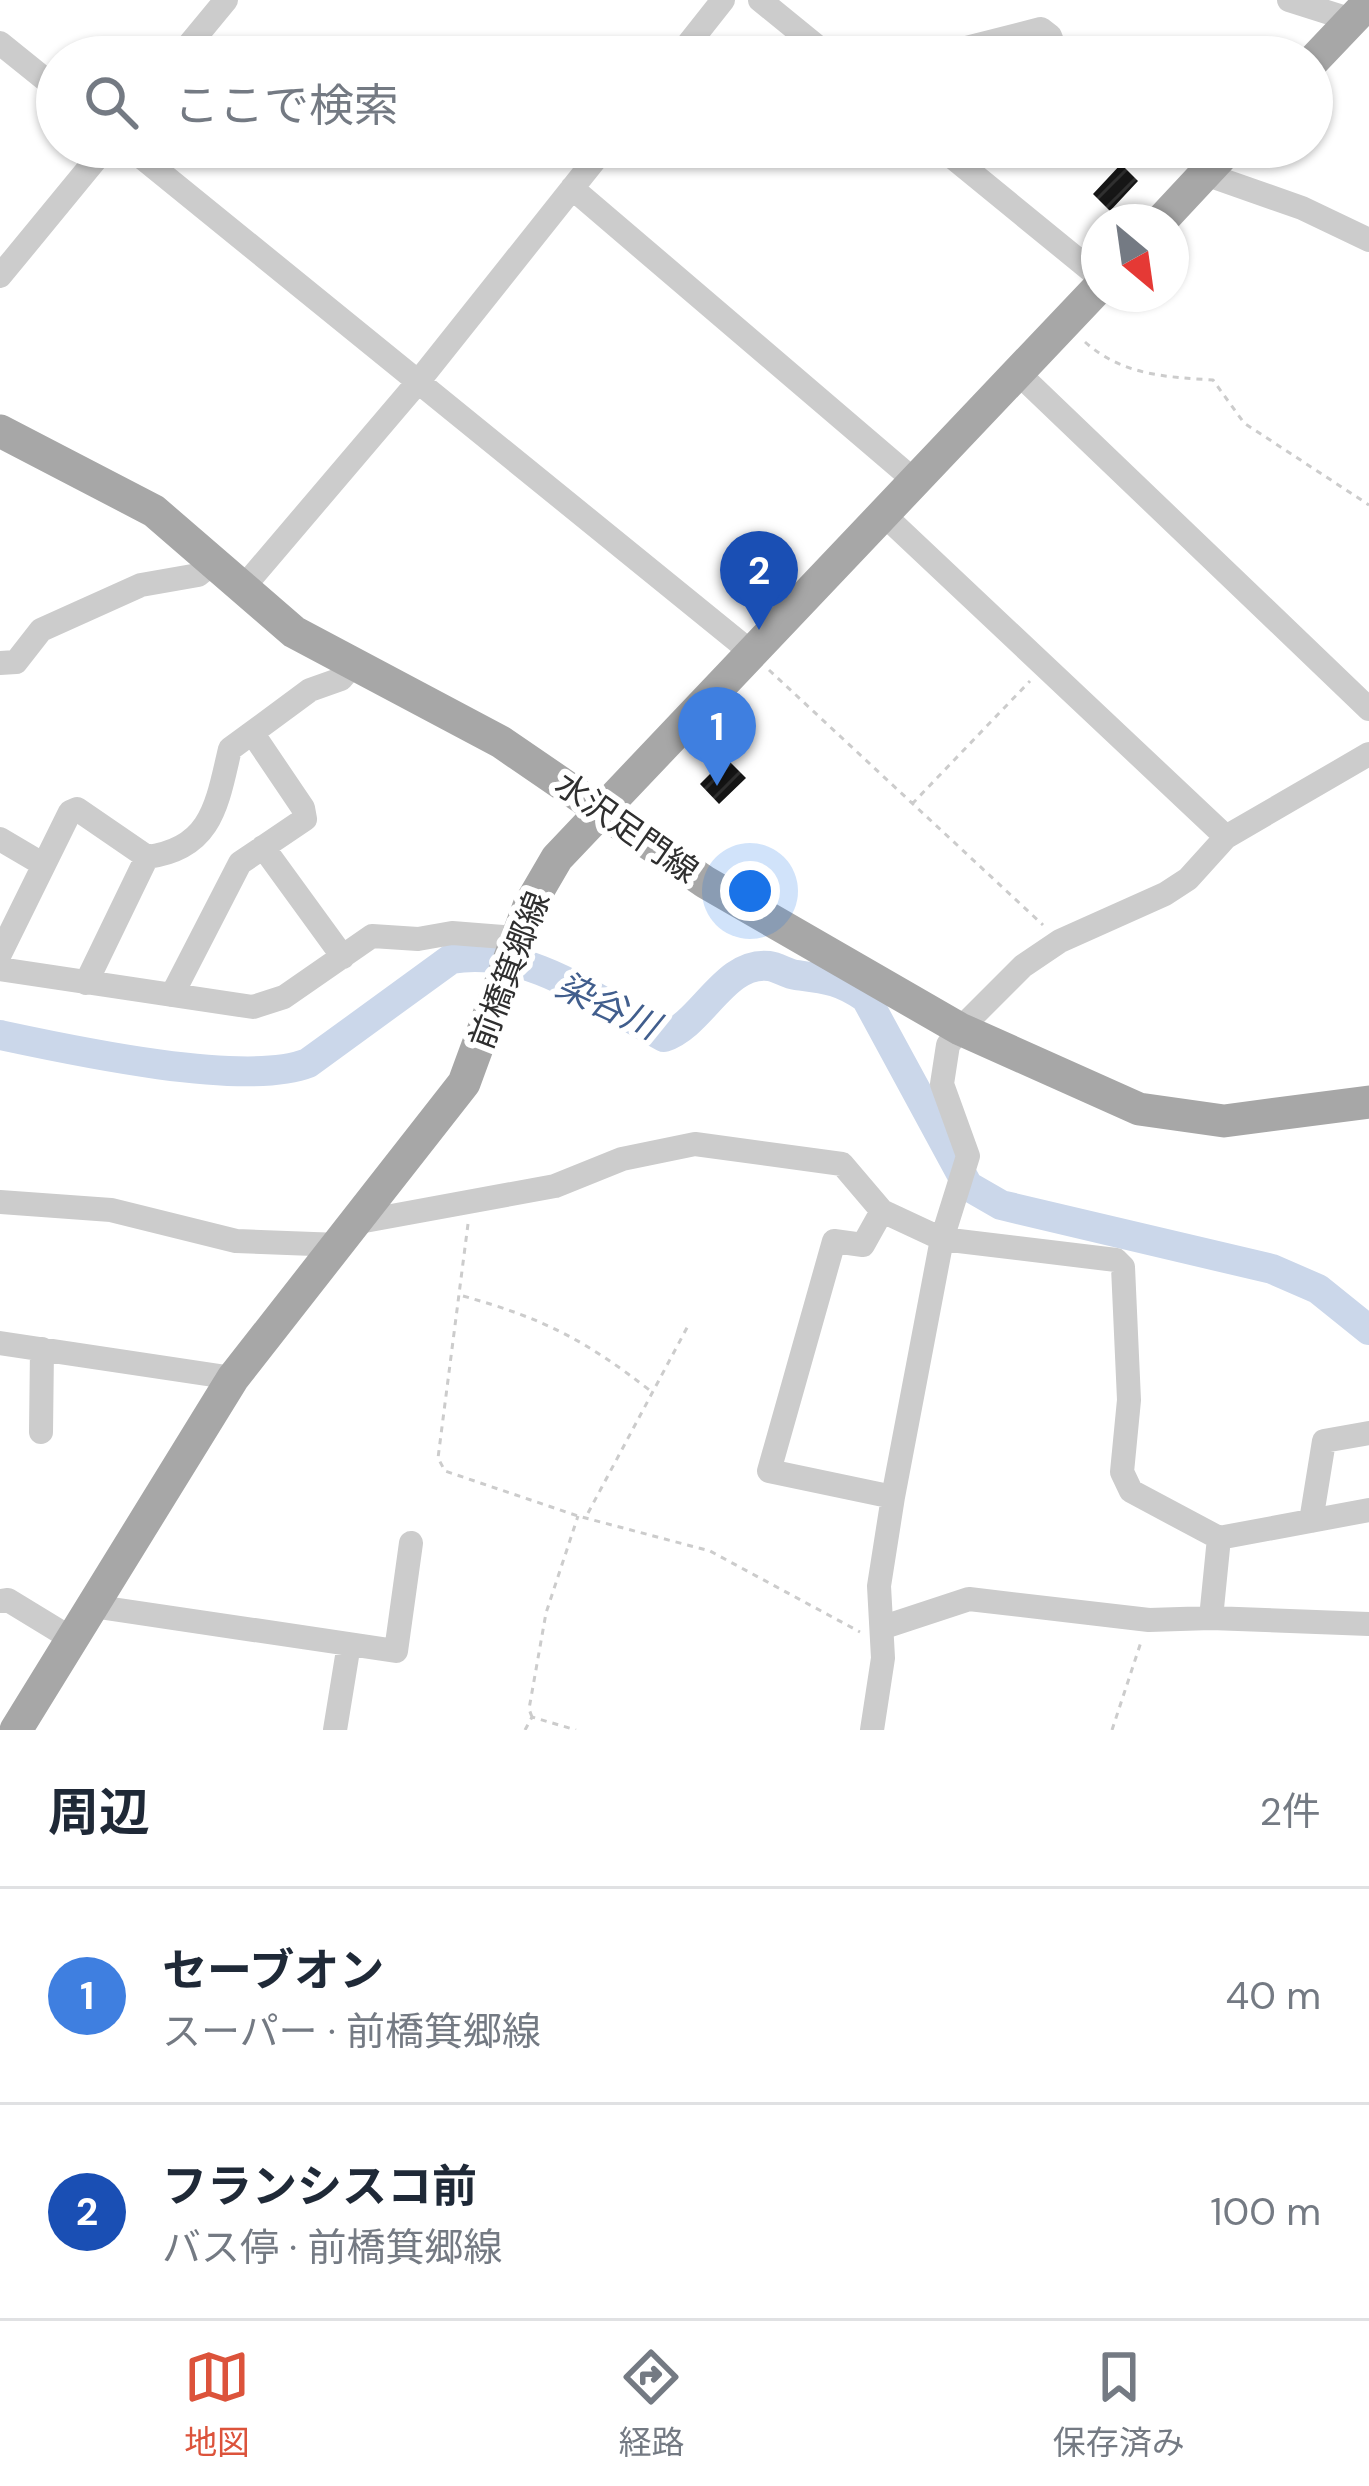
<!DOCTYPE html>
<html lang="ja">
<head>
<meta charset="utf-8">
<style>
  :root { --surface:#fff; --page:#f6f6f7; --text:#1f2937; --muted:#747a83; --line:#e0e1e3; --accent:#dc533b }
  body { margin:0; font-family:"DM Sans","Noto Sans JP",sans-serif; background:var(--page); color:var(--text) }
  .compass { position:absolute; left:1081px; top:204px; width:108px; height:108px; border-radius:50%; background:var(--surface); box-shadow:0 3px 9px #0004; rotate:151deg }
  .you { position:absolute; left:750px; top:891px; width:42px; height:42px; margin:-30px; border:9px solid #fff; border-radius:50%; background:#1a73e8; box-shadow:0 0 0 18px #1a73e833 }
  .badge { display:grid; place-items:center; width:78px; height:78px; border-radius:50%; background:var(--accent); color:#fff; font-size:39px; font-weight:700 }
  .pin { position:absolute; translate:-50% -99px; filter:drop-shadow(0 3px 6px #0008) }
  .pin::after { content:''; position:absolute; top:63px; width:42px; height:36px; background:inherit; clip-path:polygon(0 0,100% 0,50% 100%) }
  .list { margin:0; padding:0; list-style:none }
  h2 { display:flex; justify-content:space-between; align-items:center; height:156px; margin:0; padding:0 48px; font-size:51px }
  h2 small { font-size:39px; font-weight:400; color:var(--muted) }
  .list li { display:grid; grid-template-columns:78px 1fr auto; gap:36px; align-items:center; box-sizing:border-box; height:216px; padding:0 48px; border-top:3px solid var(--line) }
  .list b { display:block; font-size:45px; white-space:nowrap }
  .list p { margin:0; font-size:39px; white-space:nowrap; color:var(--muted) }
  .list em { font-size:39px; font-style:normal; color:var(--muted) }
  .icon { flex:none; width:66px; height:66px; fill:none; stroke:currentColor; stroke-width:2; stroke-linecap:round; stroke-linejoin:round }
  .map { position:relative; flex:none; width:1369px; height:1730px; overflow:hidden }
  .search { position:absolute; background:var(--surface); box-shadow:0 3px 9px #0004; left:36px; right:36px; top:36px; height:132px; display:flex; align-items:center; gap:30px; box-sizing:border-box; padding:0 42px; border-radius:66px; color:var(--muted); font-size:45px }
  .sheet { height:588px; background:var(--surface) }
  nav { display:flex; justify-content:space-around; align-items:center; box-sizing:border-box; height:168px; border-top:3px solid var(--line); background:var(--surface); font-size:33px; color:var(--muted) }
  nav a { display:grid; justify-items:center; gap:6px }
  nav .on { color:var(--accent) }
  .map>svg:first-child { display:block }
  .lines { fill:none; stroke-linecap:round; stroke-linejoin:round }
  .river { stroke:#cbd7ea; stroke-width:30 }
  .building { fill:url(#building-hatch) }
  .path { stroke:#ccc; stroke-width:3; stroke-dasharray:6 6; stroke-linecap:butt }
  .minor { stroke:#ccc; stroke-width:24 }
  .major { stroke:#a7a7a7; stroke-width:33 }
  .labels { text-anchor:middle; stroke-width:12; stroke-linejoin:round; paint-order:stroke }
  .street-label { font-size:33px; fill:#2f2f2f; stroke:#fff }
  .water-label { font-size:36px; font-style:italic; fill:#415e8d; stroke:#fff }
</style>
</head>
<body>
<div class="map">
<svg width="1369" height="1730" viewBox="0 0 1369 1730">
  <defs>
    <pattern id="building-hatch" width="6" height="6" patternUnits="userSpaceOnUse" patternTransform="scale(3)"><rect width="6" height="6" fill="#161616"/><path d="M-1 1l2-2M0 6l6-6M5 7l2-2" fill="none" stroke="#303030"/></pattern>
  </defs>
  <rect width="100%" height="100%" fill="#fff"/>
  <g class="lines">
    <path class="river" d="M0,1035C70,1050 245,1088 308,1063L451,959C528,945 599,1002 664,1037C703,1024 724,961 769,966C778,967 787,974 796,975C826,979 840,980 866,998L968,1186L1001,1205L1272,1269L1318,1289L1369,1330"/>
  </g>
  <path class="building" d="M1121,164L1138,181L1110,211L1093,194Z
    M726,758L746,778L719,804L700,784Z"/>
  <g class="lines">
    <path class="path" d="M1085,342C1122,375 1165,377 1213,380L1244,423L1369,505
      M769,670L1043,925
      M912,804L1030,681
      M468,1224L438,1458L445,1471L578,1516L710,1551L860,1632
      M463,1296C545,1319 585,1340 652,1392
      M588,1513L689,1324
      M532,1717L529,1709L546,1613L578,1516
      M525,1730L532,1717L576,1730
      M1112,1730L1142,1639"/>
    <path class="minor" d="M760,0L830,57
      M1289,0L1352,20
      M0,43L57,89
      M179,57L226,0
      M678,57L723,0
      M931,57L1041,29L1050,36L1058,57
      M129,147L751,652
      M940,147L1099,277
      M1205,174L1302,208L1369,240
      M572,188L915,481
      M0,276L106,147
      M1018,373L1369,709
      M883,514L1226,837
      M241,590L418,382L605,147
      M0,663L16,662L41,630L141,585L198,575L212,564
      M0,839L44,865
      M263,847L343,957
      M0,954L70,812L77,809L147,857C212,849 217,804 230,749L310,690L341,679L354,664
      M0,969L253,1007L284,997L372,936L418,939L452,933L517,938
      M86,983L147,857
      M172,995L240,863L305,819L303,808L253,734
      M0,1202L111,1210L236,1241L340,1245
      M882,1211L863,1245L834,1241L769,1471L893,1497
      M359,1222L555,1186L622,1159L695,1144L842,1164L882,1211L942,1239L1116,1260L1123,1267L1129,1400L1122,1472L1131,1491L1219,1538L1211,1618L1369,1624
      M0,1343L233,1378
      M41,1432L42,1349
      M1311,1521L1324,1441L1369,1433
      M1219,1538L1369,1510
      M0,1601L8,1600L72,1639
      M92,1606L396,1651L411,1543
      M884,1627L969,1599L1149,1620L1211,1618
      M335,1730L349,1644
      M872,1730L883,1658L879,1586L893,1497L942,1239L968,1156L942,1084L948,1045L960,1029L1023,966L1060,941L1165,894L1188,879L1226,837L1369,754"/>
    <path class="major" d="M1312,62L1369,2
      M1160,222L1230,147
      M0,431L154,511L294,632L501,742L705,882L960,1029L1139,1109L1224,1121L1369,1102
      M16,1730L233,1378L464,1083L529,906L557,858L1099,287"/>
  </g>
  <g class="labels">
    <g class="street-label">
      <text transform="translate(627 827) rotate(35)" y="12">水沢足門線</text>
      <text transform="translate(509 970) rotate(-69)" y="12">前橋箕郷線</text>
    </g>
    <g class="water-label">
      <text transform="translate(608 1005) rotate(25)" y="13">染谷川</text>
    </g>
  </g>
</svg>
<svg class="compass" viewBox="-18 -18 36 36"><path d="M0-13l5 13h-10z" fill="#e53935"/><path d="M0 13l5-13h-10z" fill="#747a83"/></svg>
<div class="you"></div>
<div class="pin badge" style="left:717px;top:786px;background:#3f7fe0">1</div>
<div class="pin badge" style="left:759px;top:630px;background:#1a4fb4">2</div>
<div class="search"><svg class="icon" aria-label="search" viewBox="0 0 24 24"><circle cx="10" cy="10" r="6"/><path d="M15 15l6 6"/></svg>ここで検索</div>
</div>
<section class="sheet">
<h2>周辺<small>2件</small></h2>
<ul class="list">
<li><span class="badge" style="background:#3f7fe0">1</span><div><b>セーブオン</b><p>スーパー · 前橋箕郷線</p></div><em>40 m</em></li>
<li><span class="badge" style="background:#1a4fb4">2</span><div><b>フランシスコ前</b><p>バス停 · 前橋箕郷線</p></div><em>100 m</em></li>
</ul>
</section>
<nav>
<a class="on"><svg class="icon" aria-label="map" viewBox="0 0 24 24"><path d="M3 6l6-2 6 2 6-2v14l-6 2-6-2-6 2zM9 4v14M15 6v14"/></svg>地図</a>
<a><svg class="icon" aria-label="directions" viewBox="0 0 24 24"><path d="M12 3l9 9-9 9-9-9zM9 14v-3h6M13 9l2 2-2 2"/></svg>経路</a>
<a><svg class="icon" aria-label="saved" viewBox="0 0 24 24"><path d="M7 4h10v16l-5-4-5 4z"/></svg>保存済み</a>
</nav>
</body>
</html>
